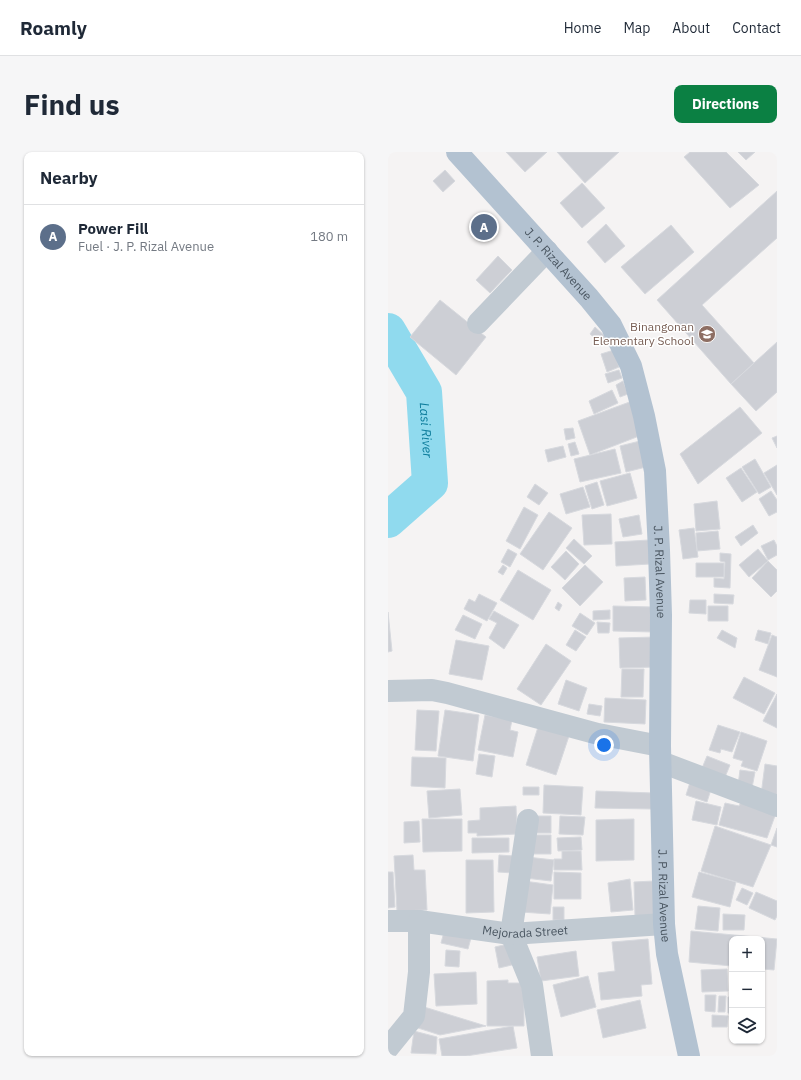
<!DOCTYPE html>
<html lang="en">
<head>
<meta charset="utf-8">
<style>
  :root { --surface:#fff; --page:#f6f6f7; --text:#1f2937; --muted:#747a83; --line:#e0e1e3; --accent:#0b8043 }
  body { margin:0; font-family:"IBM Plex Sans",sans-serif; background:var(--page); color:var(--text) }
  .controls { position:absolute; right:12px; bottom:12px; display:grid; overflow:hidden; border-radius:8px; box-shadow:0 1px 3px #0004 }
  .controls button { width:36px; height:36px; display:grid; place-items:center; padding:0; border:0; border-bottom:1px solid var(--line); background:var(--surface); color:var(--text); font:20px sans-serif }
  .you { position:absolute; left:216px; top:593px; width:14px; height:14px; margin:-10px; border:3px solid #fff; border-radius:50%; background:#1a73e8; box-shadow:0 0 0 6px #1a73e833 }
  .badge { display:grid; place-items:center; width:26px; height:26px; border-radius:50%; background:var(--accent); color:#fff; font-size:13px; font-weight:700 }
  .pin { position:absolute; translate:-50% -50%; border:2px solid #fff; box-shadow:0 1px 4px #0006 }
  .list { margin:0; padding:0; list-style:none }
  h2 { display:flex; justify-content:space-between; align-items:center; height:52px; margin:0; padding:0 16px; font-size:17px }
  h2 small { font-size:13px; font-weight:400; color:var(--muted) }
  .list li { display:grid; grid-template-columns:26px 1fr auto; gap:12px; align-items:center; box-sizing:border-box; height:64px; padding:0 16px; border-top:1px solid var(--line) }
  .list b { display:block; font-size:15px; white-space:nowrap }
  .list p { margin:0; font-size:13px; white-space:nowrap; color:var(--muted) }
  .list em { font-size:13px; font-style:normal; color:var(--muted) }
  .icon { flex:none; width:22px; height:22px; fill:none; stroke:currentColor; stroke-width:2; stroke-linecap:round; stroke-linejoin:round }
  .map { position:relative; flex:none; width:389px; height:904px; overflow:hidden; border-radius:8px }
  header { display:flex; align-items:center; gap:24px; box-sizing:border-box; height:56px; padding:0 20px; background:var(--surface); border-bottom:1px solid var(--line) }
  header strong { font-size:19px }
  nav { display:flex; gap:22px; margin-inline-start:auto; font-size:14px }
  .intro { display:flex; align-items:center; justify-content:space-between; box-sizing:border-box; height:96px; padding:0 24px }
  h1 { margin:0; font-size:28px }
  .button { padding:10px 18px; border-radius:8px; background:var(--accent); color:#fff; font-size:14px; font-weight:700 }
  main { display:flex; gap:24px; padding:0 24px }
  aside { flex:1; background:var(--surface); border-radius:8px; box-shadow:0 1px 3px #0004 }
  .map>svg:first-child { display:block }
  .lines { fill:none; stroke-linecap:round; stroke-linejoin:round }
  .river { stroke:#90daee; stroke-width:36 }
  .building { fill:#cdcfd5; stroke:#d7d9de }
  .minor { stroke:#c1cad2; stroke-width:22 }
  .major { stroke:#b3c2d1; stroke-width:22 }
  .labels { text-anchor:middle; stroke-width:3; stroke-linejoin:round; paint-order:stroke }
  .street-label { font-size:12px; fill:#4a5661; stroke:#fff }
  .education-label { font-size:12px; fill:#785e54; stroke:#fff; text-anchor:end }
  .water-label { font-size:13px; font-style:italic; fill:#0c7c9b; stroke:#fff }
</style>
</head>
<body>
<header>
<strong>Roamly</strong>
<nav><a>Home</a><a>Map</a><a>About</a><a>Contact</a></nav>
</header>
<div class="intro"><h1>Find us</h1><a class="button">Directions</a></div>
<main>
<aside>
<h2>Nearby<small></small></h2>
<ul class="list">
<li><span class="badge" style="background:#5c6f8a">A</span><div><b>Power Fill</b><p>Fuel · J. P. Rizal Avenue</p></div><em>180 m</em></li>
</ul>
</aside>
<div class="map">
<svg width="389" height="904" viewBox="0 0 389 904">
  <rect width="100%" height="100%" fill="#f5f3f3"/>
  <g class="lines">
    <path class="river" id="s1" d="M0,179L36,240L42,331L0,368"/>
  </g>
  <path class="building" d="M118,0H159L137,20Z
    M169,0H231L197,31Z
    M302,0H338L371,33L342,56L296,5Z
    M350,0H367L358,8Z
    M57,18L67,29L55,40L45,29Z
    M194,31L217,56L194,76L172,51Z
    M389,39V86L314,153L366,211L343,232L269,148Z
    M218,72L237,94L217,111L199,90Z
    M283,73L306,100L257,142L233,115Z
    M110,104L124,118L102,141L88,128Z
    M52,148L98,185L68,223L22,185Z
    M207,175L219,186L214,192L202,182Z
    M389,190V240L368,259L343,232Z
    M226,198L231,215L219,220L213,202Z
    M231,218L234,226L220,231L217,222Z
    M235,229L240,242L232,245L228,233Z
    M224,238L230,251L206,262L201,249Z
    M247,248L259,281L202,303L190,269Z
    M352,255L374,281L310,332L292,302Z
    M185,276L187,286L178,288L176,277Z
    M389,284V296L384,286Z
    M252,289L258,315L238,320L232,294Z
    M187,290L191,302L183,304L180,292Z
    M175,294L178,305L160,310L157,298Z
    M227,297L233,321L192,330L186,307Z
    M367,307L383,335L371,342L354,315Z
    M389,313V343L376,321Z
    M353,316L369,340L354,350L338,326Z
    M242,321L249,346L219,354L212,329Z
    M209,330L216,353L204,357L197,334Z
    M147,332L160,341L151,353L139,345Z
    M195,335L202,355L178,362L172,342Z
    M383,339L389,348V360L381,364L371,347Z
    M329,349L332,377L308,379L306,352Z
    M136,355L150,363L132,397L118,389Z
    M161,360L184,376L155,418L132,402Z
    M223,362L224,392L196,393L194,363Z
    M251,363L254,382L235,385L231,367Z
    M365,373L370,381L353,394L347,385Z
    M306,376L310,405L295,407L291,378Z
    M330,379L332,397L309,399L308,381Z
    M186,387L204,404L196,412L178,396Z
    M261,388L262,412L228,414L227,390Z
    M386,388L389,394V403L380,408L373,394Z
    M120,397L129,402L122,415L113,410Z
    M370,397L380,409L361,425L351,413Z
    M178,399L191,412L177,428L163,415Z
    M332,401L343,402L342,436L326,435V426L336,427L337,410L332,409Z
    M380,409L389,418V439L383,445L364,426Z
    M308,411H336V425H308Z
    M115,413L119,416L115,423L110,420Z
    M197,413L215,430L192,454L174,436Z
    M130,418L163,438L145,468L112,448Z
    M257,425L258,448L237,449L236,426Z
    M91,442L109,451L99,469L76,457L81,447L87,450Z
    M326,442L346,443L345,452L326,451Z
    M302,448H318V462L301,461Z
    M170,450L174,453L171,459L167,456Z
    M225,454L265,455V480L225,479Z
    M320,454H340V469H320Z
    M222,458V467L205,468V459Z
    M106,459L131,473L116,497L101,486L109,471L101,467Z
    M0,460L4,499L0,500Z
    M192,461L207,471L199,483L184,474Z
    M75,463L94,472L87,487L67,478Z
    M209,470L222,471L221,481H210Z
    M187,478L198,485L188,499L178,493Z
    M334,478L349,486L347,496L329,486Z
    M370,478L383,481L380,492L367,488Z
    M384,483L389,485V525L371,518Z
    M267,485L268,515L232,516L231,486Z
    M68,488L101,494L94,528L61,522Z
    M158,492L183,509L153,553L129,537Z
    M234,517H256L255,545H233Z
    M356,525L387,541L376,562L345,546Z
    M178,528L199,536L191,559L170,552Z
    M389,542V576L375,569Z
    M217,546L258,548L257,572L216,570Z
    M201,552L214,554L212,564L199,562Z
    M29,558L51,559L48,599L27,598Z
    M57,558L91,563L85,609L50,604Z
    M97,563L124,568L122,578L130,580L125,605L90,598Z
    M330,573L352,580L344,600L333,597L332,601L321,598Z
    M150,575L181,584L168,623L138,613Z
    M353,580L379,589L369,619L353,614L355,609L345,606Z
    M91,602L107,604L104,625L88,622Z
    M319,604L342,613L335,630L312,621Z
    M24,605L58,606L57,636L23,634Z
    M377,612L389,614V645L373,643Z
    M352,618L367,620L364,636L350,633Z
    M304,624L325,631L319,650L298,643Z
    M156,633L195,635L193,663L155,661Z
    M135,635H151V643H135Z
    M72,637L74,663L41,666L39,639Z
    M208,639L265,641L264,657L207,656Z
    M308,649L333,655L329,673L304,668Z
    M353,650L388,661L379,686L331,673L337,651L351,654Z
    M128,654L129,682L89,684V681H80V669L92,668V656Z
    M145,664H163V681H145Z
    M172,664L197,665L195,683L171,682Z
    M34,667H74V699L35,700Z
    M246,667V708L208,709V668Z
    M31,669L32,690L16,691V670Z
    M327,674L383,693L365,735L313,719Z
    M389,676V695L383,693Z
    M138,683H163V702H138Z
    M193,685L194,698L170,699L169,686Z
    M84,686H121V700L84,701Z
    M174,699H193L194,718H166V707H174Z
    M25,703L26,718H37L39,758L9,759L6,704Z
    M111,703L126,704L125,721L110,720Z
    M139,705L166,708L163,729L137,726Z
    M78,708H105L106,760L78,761Z
    M0,720H5L7,755L0,756Z
    M166,720L193,721V747H166Z
    M311,720L348,730L342,755L304,745Z
    M242,727L245,758L223,760L220,731Z
    M136,729L165,733L162,762L133,760Z
    M266,729V763L247,764L246,730Z
    M354,736L365,741L359,753L348,748Z
    M368,740L389,749V764L387,768L361,756Z
    M310,754L332,756L330,779L307,777Z
    M165,755H176V768H165Z
    M335,762L357,763L356,778H335Z
    M303,779L389,787L386,818L374,817V787H344V814L301,810Z
    M56,780L83,786L80,797L53,791Z
    M260,787L264,832L253,833L254,844L213,848L210,821L227,819L224,790Z
    M124,791L128,812L111,816L107,795Z
    M58,798L72,799L71,815L57,814Z
    M188,799L191,824L153,829L149,805Z
    M339,817L340,839L314,840L313,818Z
    M88,820L89,852L48,854L46,822Z
    M200,824L208,855L173,865L165,833Z
    M120,828V831H136V874H99V829Z
    M317,843H328L327,860L317,859Z
    M331,844H338L337,860H330Z
    M340,845H344V861H340Z
    M252,848L258,876L215,886L209,858Z
    M33,854L98,874L52,883L27,875Z
    M324,863L340,864L339,875H324Z
    M125,874L129,896L78,904H54L51,887Z
    M26,879L49,885L48,902L23,901Z"/>
  <g class="lines">
    <g class="minor">
      <path d="M90,171L159,99"/>
      <path d="M0,539L44,538L59,541L210,582L272,594"/>
      <path d="M273,610L389,654"/>
      <path d="M140,668L123,782L144,833L154,904"/>
      <path id="s2" d="M0,769H31L123,782L276,772"/>
      <path d="M0,896L26,864L31,820V769"/>
    </g>
    <path class="major" id="s3" d="M69,0L201,146L223,173L243,214L256,264L267,319L271,398L273,463L272,594L276,772L279,802L301,904"/>
  </g>
  <defs>
    <symbol id="school-disc" viewBox="-11 -11 22 22"><circle r="9.5" fill="#8d6e63" stroke="#fff"/><path d="M0-5L7-2L0 1L-7-2ZM-4 1L0 2.5L4 1V4Q0 6-4 4Z" fill="#fff"/></symbol>
  </defs>
  <g fill-rule="evenodd">
    <use href="#school-disc" x="309" y="172" width="20" height="20"/>
  </g>
  <g class="labels">
    <g class="street-label">
      <text dy="4" stroke="none"><textPath href="#s3" startOffset="151">J. P. Rizal Avenue</textPath></text>
      <text dy="4" stroke="none"><textPath href="#s3" startOffset="486">J. P. Rizal Avenue</textPath></text>
      <text dy="4" stroke="none"><textPath href="#s3" startOffset="810">J. P. Rizal Avenue</textPath></text>
      <text dy="4" stroke="none"><textPath href="#s2" startOffset="138">Mejorada Street</textPath></text>
    </g>
    <g class="education-label">
      <text x="306" y="179">Binangonan<tspan x="306" dy="14">Elementary School</tspan></text>
    </g>
    <g class="water-label">
      <text dy="5" stroke="none"><textPath href="#s1" startOffset="109">Lasi River</textPath></text>
    </g>
  </g>
</svg>
<div class="controls">
<button>+</button>
<button>−</button>
<button><svg class="icon" aria-label="layers" viewBox="0 0 24 24"><path d="M12 4l9 5-9 5-9-5zM3 14l9 5 9-5"/></svg></button>
</div>
<div class="you"></div>
<div class="pin badge" style="left:96px;top:75px;background:#5c6f8a">A</div>
</div>
</main>
</body>
</html>
